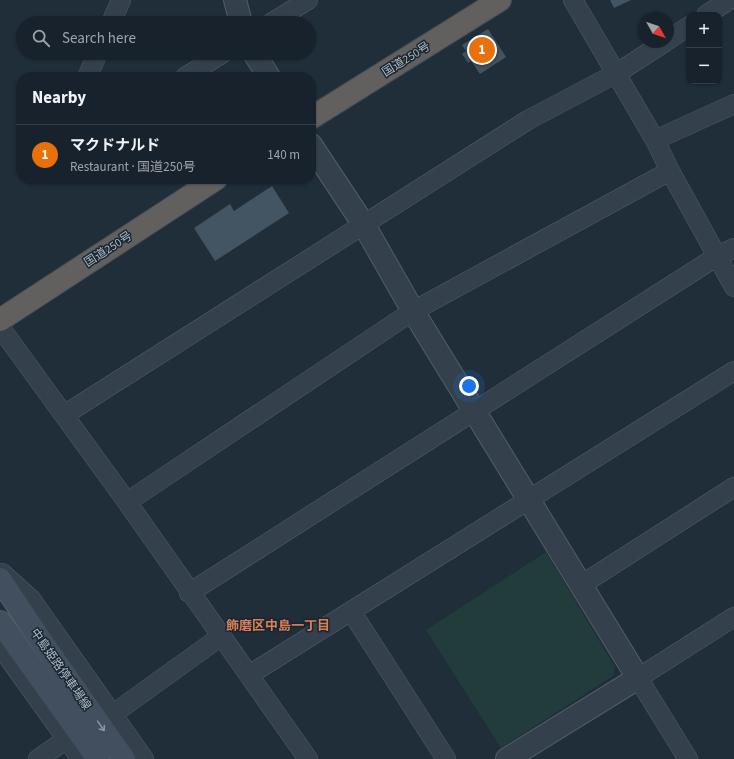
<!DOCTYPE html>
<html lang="en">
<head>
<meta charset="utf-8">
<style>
  :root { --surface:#18222c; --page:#212a34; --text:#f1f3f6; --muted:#9fa4a9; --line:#363f48; --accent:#7dbdfe }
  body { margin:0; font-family:"Source Sans 3","Noto Sans JP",sans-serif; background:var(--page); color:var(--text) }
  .controls { position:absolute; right:12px; top:12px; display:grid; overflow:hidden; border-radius:8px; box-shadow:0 1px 3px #0004 }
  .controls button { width:36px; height:36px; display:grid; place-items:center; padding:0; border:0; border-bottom:1px solid var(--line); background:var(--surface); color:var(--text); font:20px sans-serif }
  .compass { position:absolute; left:638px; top:12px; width:36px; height:36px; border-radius:50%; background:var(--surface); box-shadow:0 1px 3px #0004; rotate:130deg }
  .you { position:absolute; left:469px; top:386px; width:14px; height:14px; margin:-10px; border:3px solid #fff; border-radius:50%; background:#1a73e8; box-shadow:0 0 0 6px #1a73e833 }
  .badge { display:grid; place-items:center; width:26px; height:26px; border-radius:50%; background:var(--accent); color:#fff; font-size:13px; font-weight:700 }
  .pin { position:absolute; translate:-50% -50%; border:2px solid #fff; box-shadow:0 1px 4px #0006 }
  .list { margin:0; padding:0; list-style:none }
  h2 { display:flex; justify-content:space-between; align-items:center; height:52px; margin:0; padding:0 16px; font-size:17px }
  h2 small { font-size:13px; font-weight:400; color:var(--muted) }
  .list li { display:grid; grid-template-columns:26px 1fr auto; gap:12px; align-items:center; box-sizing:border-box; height:60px; padding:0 16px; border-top:1px solid var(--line) }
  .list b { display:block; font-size:15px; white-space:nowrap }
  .list p { margin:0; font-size:13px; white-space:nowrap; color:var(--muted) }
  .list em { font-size:13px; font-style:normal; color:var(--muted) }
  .icon { flex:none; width:22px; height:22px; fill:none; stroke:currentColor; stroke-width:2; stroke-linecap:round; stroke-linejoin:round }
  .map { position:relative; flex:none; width:734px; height:759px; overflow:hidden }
  .search { position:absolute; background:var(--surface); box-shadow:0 1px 3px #0004; left:16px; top:16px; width:300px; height:44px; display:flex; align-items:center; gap:10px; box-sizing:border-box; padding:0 14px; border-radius:22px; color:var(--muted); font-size:15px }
  .panel { position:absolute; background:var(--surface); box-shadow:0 1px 3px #0004; left:16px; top:72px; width:300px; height:112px; border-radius:16px }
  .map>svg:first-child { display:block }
  .green { fill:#223b3b }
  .building { fill:#435462 }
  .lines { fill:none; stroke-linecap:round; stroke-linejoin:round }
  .minor-casing { stroke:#515e68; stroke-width:20 }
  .tertiary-casing { stroke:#515e68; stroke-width:24 }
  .secondary-casing { stroke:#515e68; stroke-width:24 }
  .trunk-casing { stroke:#3e4b55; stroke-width:24 }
  .minor { stroke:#34404b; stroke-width:19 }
  .tertiary { stroke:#34404b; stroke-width:22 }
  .secondary { stroke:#414f5e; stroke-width:22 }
  .trunk { stroke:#61605e; stroke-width:22 }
  .oneway { stroke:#8895a2 }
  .labels { text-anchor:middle; stroke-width:3; stroke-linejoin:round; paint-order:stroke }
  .street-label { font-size:12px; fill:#aebbc7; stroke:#19252f }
  .neighbourhood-label { font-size:13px; font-weight:bold; fill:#da8157; stroke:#19252f }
</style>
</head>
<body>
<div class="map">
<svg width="734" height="759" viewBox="0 0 734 759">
  <rect width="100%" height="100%" fill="#202e3a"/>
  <path class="green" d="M546,552L615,667L613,676L501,748L426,630Z"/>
  <path class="building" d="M610,0H631L614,8Z
    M488,29L506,57L480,74L471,61L468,63L462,54L466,51L462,45Z
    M272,186L289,213L215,261L194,228L230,204L234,211Z"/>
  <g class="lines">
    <defs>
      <path id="minor" d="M573,0L655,140L670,171L734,287
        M706,15L729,0
        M111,23L121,0
        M271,23L308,0
        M668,40L689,26
        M87,77L98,53
        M185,77L223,53
        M655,140L734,104
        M0,327L127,502L308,759
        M64,415L528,120L617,73L665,42
        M127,502L413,311L670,171
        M2,573L31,599L144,759
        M581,585L734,487
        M189,593L716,257L734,248
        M351,611L446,759
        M0,646L81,759
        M249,675L734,371
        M113,714L220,637
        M38,759L67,739
        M688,759L638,678L734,617"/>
      <path id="tertiary" d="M235,0L241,23
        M254,53L269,77
        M311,145L364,225L413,311L638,678L507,759"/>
      <path id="secondary" d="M0,579L40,639L124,759
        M0,622L98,759"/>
      <path id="trunk" d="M311,118L500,0
        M0,320L216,179"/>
    </defs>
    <use href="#minor" class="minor-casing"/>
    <use href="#tertiary" class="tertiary-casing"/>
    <use href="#secondary" class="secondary-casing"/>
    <use href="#trunk" class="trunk-casing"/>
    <use href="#minor" class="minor"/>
    <use href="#tertiary" class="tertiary"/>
    <use href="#secondary" class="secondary"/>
    <use href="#trunk" class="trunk"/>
  </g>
  <defs><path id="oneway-shaft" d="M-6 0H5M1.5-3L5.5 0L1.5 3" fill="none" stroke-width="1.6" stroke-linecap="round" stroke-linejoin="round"/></defs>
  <use class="oneway" href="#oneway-shaft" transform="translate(101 726) rotate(55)"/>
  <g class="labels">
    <g class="street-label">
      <text transform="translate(406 59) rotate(-32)" y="4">国道250号</text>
      <text transform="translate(108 249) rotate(-33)" y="4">国道250号</text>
      <text transform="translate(61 669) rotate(55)" y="4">中島姫路停車場線</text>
    </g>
    <g class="neighbourhood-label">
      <text x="278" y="630">飾磨区中島一丁目</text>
    </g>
  </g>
</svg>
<div class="controls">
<button>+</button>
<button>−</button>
</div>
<svg class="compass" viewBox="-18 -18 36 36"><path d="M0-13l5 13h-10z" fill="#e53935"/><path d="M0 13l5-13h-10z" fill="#9fa4a9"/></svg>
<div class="you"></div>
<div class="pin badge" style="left:482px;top:50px;background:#e8710a">1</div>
<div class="search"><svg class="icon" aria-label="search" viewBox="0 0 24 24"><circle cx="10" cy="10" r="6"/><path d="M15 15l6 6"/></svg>Search here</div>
<section class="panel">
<h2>Nearby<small></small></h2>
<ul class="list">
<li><span class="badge" style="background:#e8710a">1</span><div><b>マクドナルド</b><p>Restaurant · 国道250号</p></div><em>140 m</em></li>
</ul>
</section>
</div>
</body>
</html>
